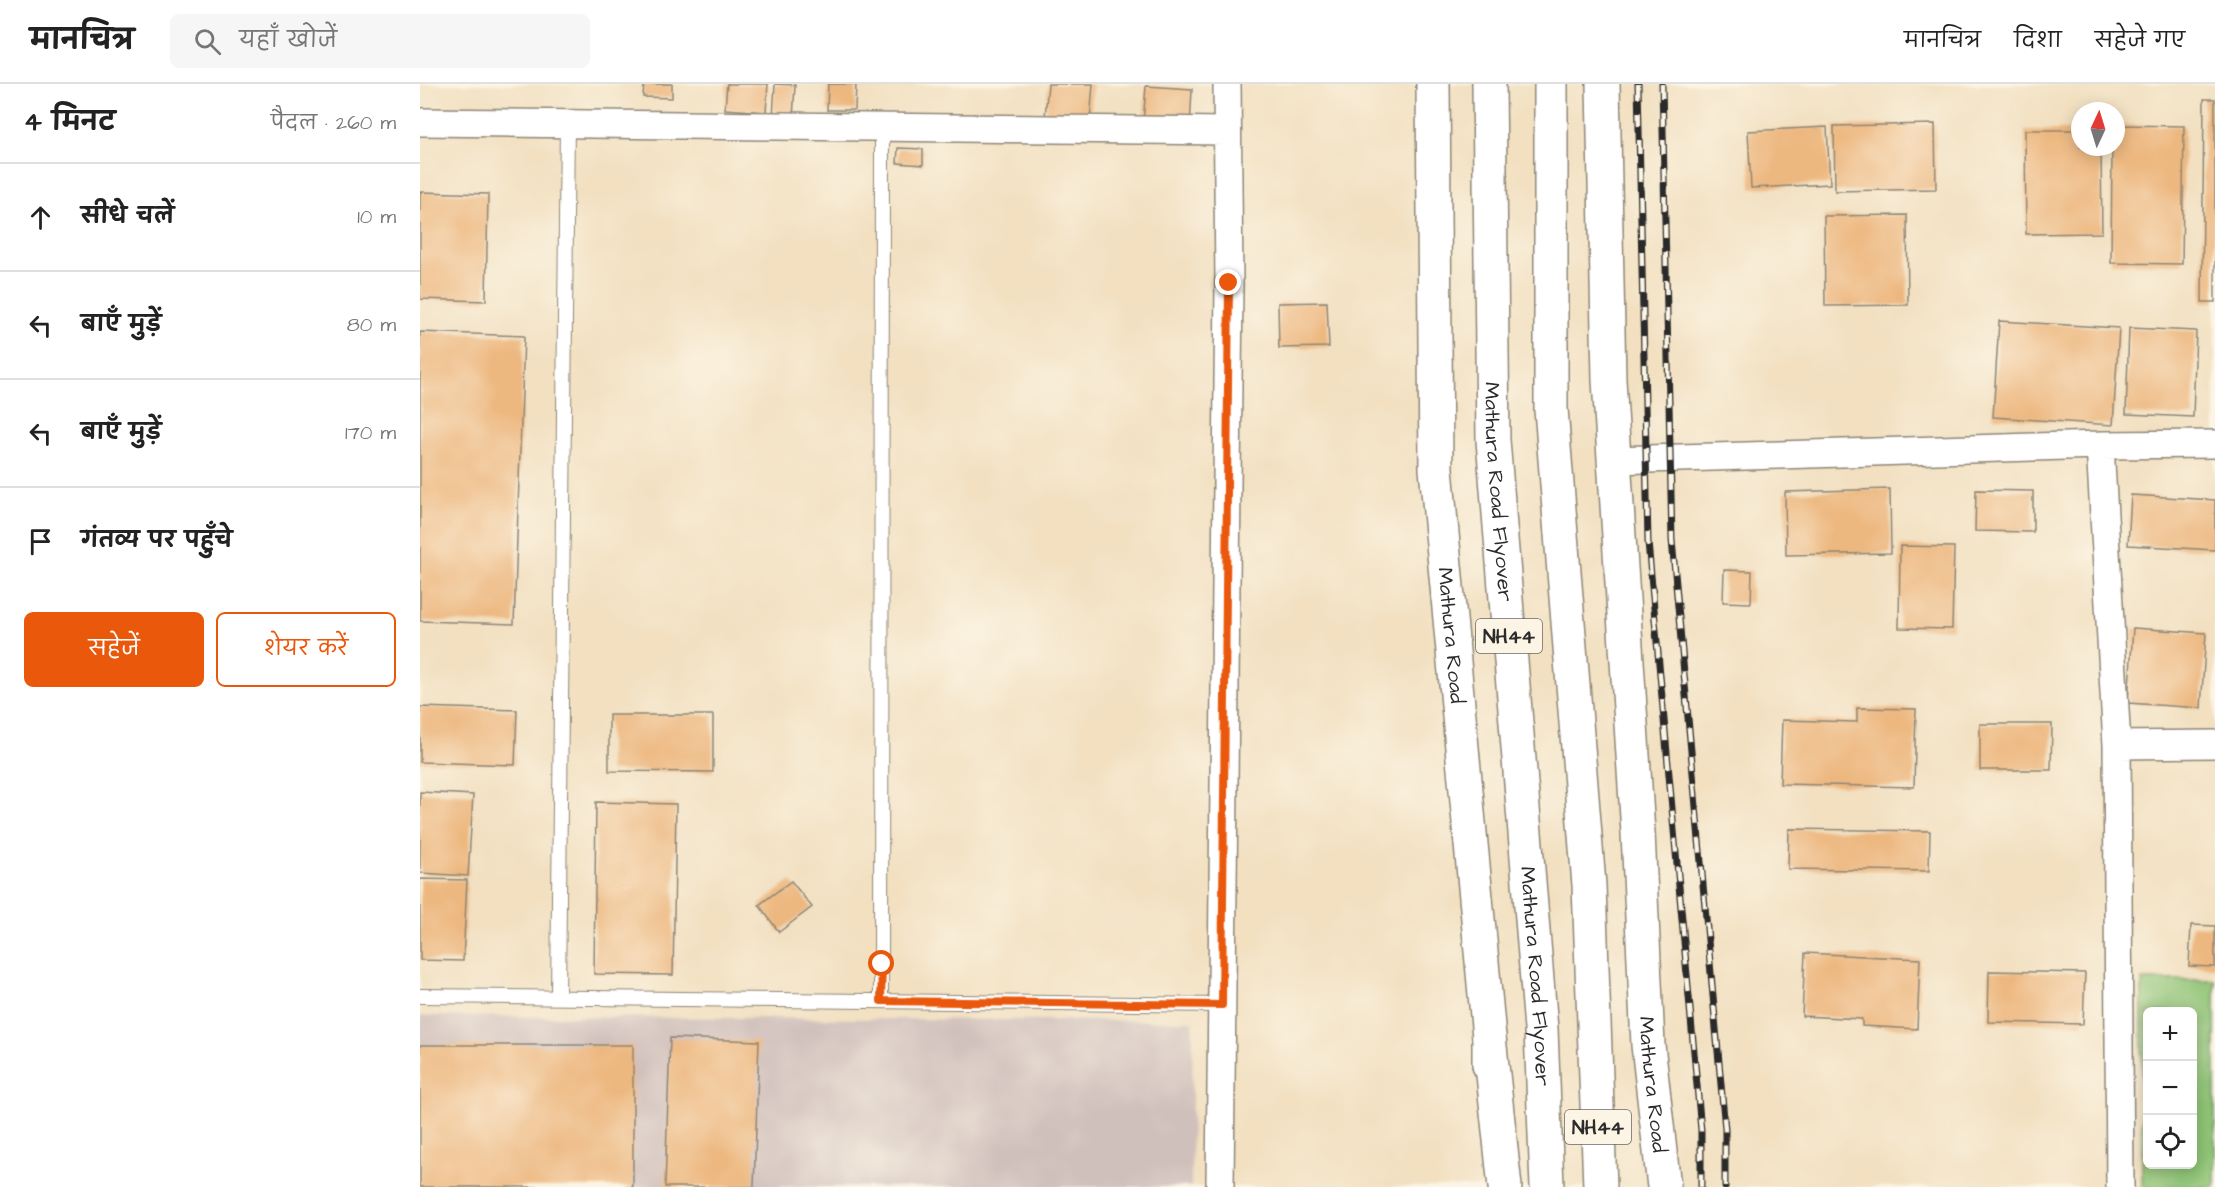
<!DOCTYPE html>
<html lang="hi">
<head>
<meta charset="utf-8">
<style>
  :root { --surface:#fff; --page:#f6f6f6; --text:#222; --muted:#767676; --line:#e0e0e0; --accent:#ea580c }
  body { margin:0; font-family:"Architects Daughter","Playpen Sans Deva",sans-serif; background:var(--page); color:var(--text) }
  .controls { position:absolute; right:18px; bottom:18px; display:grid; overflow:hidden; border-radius:9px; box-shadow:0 3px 15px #0003 }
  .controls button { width:54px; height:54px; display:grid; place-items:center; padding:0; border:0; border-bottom:2px solid var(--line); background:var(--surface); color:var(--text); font:30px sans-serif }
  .compass { position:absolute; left:1651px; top:18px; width:54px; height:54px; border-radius:50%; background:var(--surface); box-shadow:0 3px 15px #0003; rotate:4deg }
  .stop { position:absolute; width:18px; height:18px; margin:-14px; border:4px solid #ea580c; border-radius:50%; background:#fff }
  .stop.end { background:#ea580c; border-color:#fff; box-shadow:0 2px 6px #0008 }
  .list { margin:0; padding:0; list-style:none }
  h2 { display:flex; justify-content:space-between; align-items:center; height:78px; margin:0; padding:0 24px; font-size:26px }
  h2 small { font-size:20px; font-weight:400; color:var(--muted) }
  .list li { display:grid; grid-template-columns:39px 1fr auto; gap:18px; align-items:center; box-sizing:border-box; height:108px; padding:0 24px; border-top:2px solid var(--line) }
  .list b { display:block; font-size:22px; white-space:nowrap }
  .list em { font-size:20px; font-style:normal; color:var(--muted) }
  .actions { display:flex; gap:12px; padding:18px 24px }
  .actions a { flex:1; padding:14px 0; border:2px solid var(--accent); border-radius:9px; text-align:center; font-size:21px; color:var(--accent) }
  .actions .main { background:var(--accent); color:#fff }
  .icon { flex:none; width:33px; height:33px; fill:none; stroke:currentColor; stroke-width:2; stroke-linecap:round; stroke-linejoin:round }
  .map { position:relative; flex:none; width:1795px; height:1103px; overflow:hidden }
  header { display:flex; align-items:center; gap:36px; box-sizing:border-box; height:84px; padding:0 30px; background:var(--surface); border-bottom:2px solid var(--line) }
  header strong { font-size:28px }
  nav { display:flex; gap:33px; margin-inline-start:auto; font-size:21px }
  .search { width:420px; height:54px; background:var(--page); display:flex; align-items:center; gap:15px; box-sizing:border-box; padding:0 21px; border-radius:9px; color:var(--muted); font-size:22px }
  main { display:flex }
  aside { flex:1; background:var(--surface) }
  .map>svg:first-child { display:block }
  .industrial { fill:#d0c0bc }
  .green { fill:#8ec375; stroke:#5c7750; stroke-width:1.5; fill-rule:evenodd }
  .building { fill:#edb880 }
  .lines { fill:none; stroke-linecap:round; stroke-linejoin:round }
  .lane-casing { stroke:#8e8676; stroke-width:16 }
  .street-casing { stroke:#8e8676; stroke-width:30 }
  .secondary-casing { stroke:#8e8676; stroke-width:36 }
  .highway-casing { stroke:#8e8676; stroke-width:36 }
  .lane { stroke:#fff; stroke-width:14 }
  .street { stroke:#fff; stroke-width:27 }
  .secondary { stroke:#fff; stroke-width:33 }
  .highway { stroke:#fff; stroke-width:33 }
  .rail-casing { stroke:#2b2b2b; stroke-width:7 }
  .rail { stroke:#fcf5e5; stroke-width:4.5; stroke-dasharray:14; stroke-linecap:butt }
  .route { stroke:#ea580c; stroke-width:8 }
  .labels { text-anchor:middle; stroke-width:5; stroke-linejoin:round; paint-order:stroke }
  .shield { fill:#fcf5e5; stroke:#6a6863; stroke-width:1.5 }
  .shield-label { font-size:20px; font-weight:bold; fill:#2b2b2b }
  .street-label { font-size:21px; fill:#2b2b2b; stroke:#fcf5e5 }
</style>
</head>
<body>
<header>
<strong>मानचित्र</strong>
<div class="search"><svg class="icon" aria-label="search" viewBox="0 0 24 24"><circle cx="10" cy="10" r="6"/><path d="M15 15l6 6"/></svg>यहाँ खोजें</div>
<nav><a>मानचित्र</a><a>दिशा</a><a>सहेजे गए</a></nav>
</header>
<main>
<aside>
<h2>4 मिनट<small>पैदल · 260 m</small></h2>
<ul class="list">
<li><svg class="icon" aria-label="ahead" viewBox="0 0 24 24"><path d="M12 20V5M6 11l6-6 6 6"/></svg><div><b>सीधे चलें</b></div><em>10 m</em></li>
<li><svg class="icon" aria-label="left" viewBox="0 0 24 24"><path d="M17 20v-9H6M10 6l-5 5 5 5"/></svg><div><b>बाएँ मुड़ें</b></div><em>80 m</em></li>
<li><svg class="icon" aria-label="left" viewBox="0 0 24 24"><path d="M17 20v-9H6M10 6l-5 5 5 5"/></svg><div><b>बाएँ मुड़ें</b></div><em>170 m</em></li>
<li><svg class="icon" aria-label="arrive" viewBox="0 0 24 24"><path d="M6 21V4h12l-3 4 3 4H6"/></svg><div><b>गंतव्य पर पहुँचे</b></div></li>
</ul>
<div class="actions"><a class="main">सहेजें</a><a>शेयर करें</a></div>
</aside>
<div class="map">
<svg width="1795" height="1103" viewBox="0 0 1795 1103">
  <rect width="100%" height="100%" fill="#fcf5e5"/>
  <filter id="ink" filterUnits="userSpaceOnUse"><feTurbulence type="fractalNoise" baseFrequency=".0167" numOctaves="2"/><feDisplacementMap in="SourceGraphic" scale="12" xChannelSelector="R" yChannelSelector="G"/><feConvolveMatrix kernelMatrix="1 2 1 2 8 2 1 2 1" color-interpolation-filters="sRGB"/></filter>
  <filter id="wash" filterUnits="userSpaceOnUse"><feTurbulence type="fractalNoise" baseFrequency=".008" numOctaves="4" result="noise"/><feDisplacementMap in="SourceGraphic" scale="24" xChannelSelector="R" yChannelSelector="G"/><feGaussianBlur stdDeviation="1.35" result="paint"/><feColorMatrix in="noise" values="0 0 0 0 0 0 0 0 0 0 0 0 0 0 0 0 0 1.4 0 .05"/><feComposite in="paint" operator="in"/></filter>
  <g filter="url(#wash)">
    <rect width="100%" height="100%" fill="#f2e0c1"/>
    <path class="industrial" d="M0,932L773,937L771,1103H0Z"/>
    <path class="green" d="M1722,896H1795V1103H1722ZM1728,928H1772V1080H1728Z"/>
    <g id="blocks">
      <path class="building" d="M224,0H252V14L223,13Z
        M307,0H348L346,28L305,25Z
        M355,0L375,1L373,35L353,33Z
        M408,0H436L435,26H407Z
        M628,0H673L670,37L625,33Z
        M726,2L772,5L770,43L723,40Z
        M1784,15H1795V218H1782Z
        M1515,40L1516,105L1415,107L1414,42Z
        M1696,41L1764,42L1762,180L1691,179L1692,63H1696Z
        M1407,43L1410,100L1331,104L1328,47Z
        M1605,46H1660V63H1681L1682,149L1606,150Z
        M478,64L503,65V81L477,79Z
        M0,108L68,110L66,217L0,215Z
        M1487,131L1488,221L1405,222L1404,132Z
        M907,218L909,263L859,264L858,219Z
        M1579,237L1699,244L1693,341L1573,333Z
        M1709,244L1776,247L1773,333L1706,330Z
        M0,248L104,252L94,540L0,537Z
        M1470,405L1471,469L1366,471L1365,408Z
        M1556,406L1613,407V448L1555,447Z
        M1711,411L1795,416V466L1708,461Z
        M1480,462L1534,463L1532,545L1479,544Z
        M1304,486L1332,487L1331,519L1303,518Z
        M1713,544L1786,549L1781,624L1708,619Z
        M0,623L97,626L95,681L0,678Z
        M1437,624L1496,625L1494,703L1360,700L1362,636L1437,638Z
        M189,631H293V688L189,687Z
        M1560,640H1632L1631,686H1560Z
        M0,708L53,711L48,792L0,789Z
        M176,718L256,720L253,891L174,890Z
        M1369,745L1510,747L1509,787L1368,785Z
        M0,795L47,796L43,877L0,876Z
        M371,797L392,823L359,848L339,821Z
        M1771,841L1795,842V883L1769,882Z
        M1385,869L1500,875L1497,945L1442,942V935L1382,932Z
        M1569,887L1665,889L1663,940L1568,938Z
        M250,954L339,957L334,1103H245Z
        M0,961H213V1103H0Z"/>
    </g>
  </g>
  <g filter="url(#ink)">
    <use href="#blocks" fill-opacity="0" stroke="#8e8676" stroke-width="1.5"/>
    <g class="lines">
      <defs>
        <path id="lane" d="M0,912L802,921
          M138,913L147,40
          M461,917L462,43"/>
        <path id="street" d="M0,38L807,47
          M1680,361L1697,661L1700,1103
          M1194,376L1680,361L1795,360
          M1697,661L1795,660
          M800,1103L809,199L807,0"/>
        <g id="secondary">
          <path id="s1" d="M1013,0L1016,385L1069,953V981"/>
          <path id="s2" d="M1183,0L1189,296L1218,749L1228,961L1244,1103"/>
        </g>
        <g id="highway">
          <path id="s3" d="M1069,0L1073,356L1121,945L1127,1103"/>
          <path d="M1131,0V325L1169,801L1180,1103"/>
          <path d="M1069,953L1085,1103"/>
        </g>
      </defs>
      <use href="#lane" class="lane-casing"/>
      <use href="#street" class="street-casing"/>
      <use href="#secondary" class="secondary-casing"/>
      <use href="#highway" class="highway-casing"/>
      <use href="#lane" class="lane"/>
      <use href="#street" class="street"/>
      <use href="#secondary" class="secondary"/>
      <use href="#highway" class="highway"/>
      <defs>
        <path id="rail" d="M1218,0L1228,458L1281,1046V1103
          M1242,0L1252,456L1305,1045V1103"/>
      </defs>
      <use href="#rail" class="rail-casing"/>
      <use href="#rail" class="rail"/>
    </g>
  </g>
  <g class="lines" filter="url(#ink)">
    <path class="route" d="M462,880L461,917L802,921L809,199"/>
  </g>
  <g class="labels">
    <g class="shield">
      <rect x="1056" y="535" width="66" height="34" rx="4.5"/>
      <rect x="1145" y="1026" width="66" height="34" rx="4.5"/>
    </g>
    <g class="shield-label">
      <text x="1089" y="559">NH44</text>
      <text x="1178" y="1050">NH44</text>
    </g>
    <g class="street-label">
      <text dy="7" stroke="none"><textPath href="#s3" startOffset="408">Mathura Road Flyover</textPath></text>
      <text dy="7" stroke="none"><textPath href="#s1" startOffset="552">Mathura Road</textPath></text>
      <text dy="7" stroke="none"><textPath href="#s3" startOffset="894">Mathura Road Flyover</textPath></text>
      <text dy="7" stroke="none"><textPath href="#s2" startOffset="1002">Mathura Road</textPath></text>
    </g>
  </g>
</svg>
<div class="controls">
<button>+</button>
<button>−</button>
<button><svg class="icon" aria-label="locate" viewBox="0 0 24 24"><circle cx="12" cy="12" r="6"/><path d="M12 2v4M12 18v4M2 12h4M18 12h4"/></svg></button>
</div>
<svg class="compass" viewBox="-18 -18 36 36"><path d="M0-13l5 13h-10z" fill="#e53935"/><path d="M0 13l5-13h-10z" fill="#767676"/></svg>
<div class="stop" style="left:462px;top:880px"></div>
<div class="stop end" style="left:809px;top:199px"></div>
</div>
</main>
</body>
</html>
